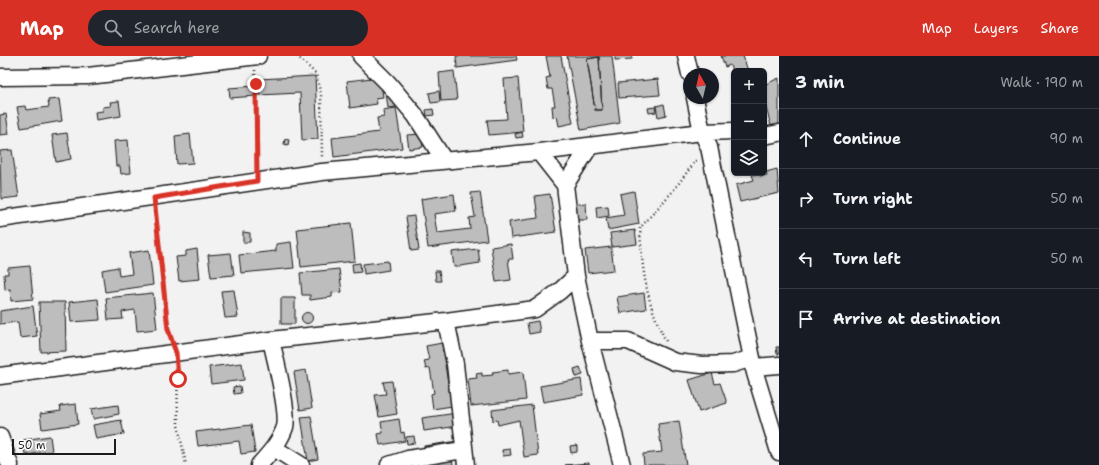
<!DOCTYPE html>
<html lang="en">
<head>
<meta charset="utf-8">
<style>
  :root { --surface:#171b24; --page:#20242c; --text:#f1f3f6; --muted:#9ea1a6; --line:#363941; --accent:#d93025 }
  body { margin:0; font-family:"Shantell Sans",sans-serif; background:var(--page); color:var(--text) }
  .controls { position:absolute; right:12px; top:12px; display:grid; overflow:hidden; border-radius:6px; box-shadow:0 1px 3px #0004 }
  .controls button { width:36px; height:36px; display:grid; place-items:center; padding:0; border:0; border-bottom:1px solid var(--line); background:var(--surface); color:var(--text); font:20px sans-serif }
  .compass { position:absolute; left:683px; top:12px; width:36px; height:36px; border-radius:50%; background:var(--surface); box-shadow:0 1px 3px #0004; rotate:352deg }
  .scale { position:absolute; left:12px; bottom:10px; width:104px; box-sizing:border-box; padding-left:4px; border:2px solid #1c1c1c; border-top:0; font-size:11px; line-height:14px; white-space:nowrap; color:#1c1c1c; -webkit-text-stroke:3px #fff; paint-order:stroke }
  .stop { position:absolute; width:12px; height:12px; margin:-9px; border:3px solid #d93025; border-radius:50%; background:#fff }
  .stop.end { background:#d93025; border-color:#fff; box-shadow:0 1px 4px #0008 }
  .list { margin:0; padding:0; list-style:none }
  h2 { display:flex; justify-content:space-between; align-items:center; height:52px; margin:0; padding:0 16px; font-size:17px }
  h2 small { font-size:13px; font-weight:400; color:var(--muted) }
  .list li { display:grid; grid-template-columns:26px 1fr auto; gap:12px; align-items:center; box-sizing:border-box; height:60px; padding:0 16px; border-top:1px solid var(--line) }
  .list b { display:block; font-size:15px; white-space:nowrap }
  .list em { font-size:13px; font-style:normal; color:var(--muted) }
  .icon { flex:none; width:22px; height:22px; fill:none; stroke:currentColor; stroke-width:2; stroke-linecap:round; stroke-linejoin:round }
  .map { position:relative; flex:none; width:779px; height:409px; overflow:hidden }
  header { display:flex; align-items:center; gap:24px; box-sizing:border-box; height:56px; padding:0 20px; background:var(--accent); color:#fff }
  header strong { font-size:19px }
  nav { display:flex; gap:22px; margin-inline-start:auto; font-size:14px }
  .search { width:280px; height:36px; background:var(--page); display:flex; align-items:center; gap:10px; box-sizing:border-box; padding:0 14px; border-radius:22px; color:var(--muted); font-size:15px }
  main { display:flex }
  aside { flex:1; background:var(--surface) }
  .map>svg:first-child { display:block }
  .building { fill:#bdbdbd; stroke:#1c1c1c; fill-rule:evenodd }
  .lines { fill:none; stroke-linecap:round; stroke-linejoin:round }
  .minor-casing { stroke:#1c1c1c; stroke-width:19 }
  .path { stroke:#1c1c1c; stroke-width:2.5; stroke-dasharray:1 3; stroke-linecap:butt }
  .minor { stroke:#fff; stroke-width:16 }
  .route { stroke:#d93025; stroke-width:5 }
</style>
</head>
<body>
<header>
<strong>Map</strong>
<div class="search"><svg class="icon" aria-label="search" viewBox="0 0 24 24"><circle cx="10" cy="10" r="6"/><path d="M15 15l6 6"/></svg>Search here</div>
<nav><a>Map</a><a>Layers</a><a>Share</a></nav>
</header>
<main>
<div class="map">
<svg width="779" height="409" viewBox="0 0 779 409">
  <rect width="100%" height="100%" fill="#f2f2f2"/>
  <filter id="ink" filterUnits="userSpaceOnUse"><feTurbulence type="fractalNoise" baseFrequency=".025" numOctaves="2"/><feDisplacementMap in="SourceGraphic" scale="8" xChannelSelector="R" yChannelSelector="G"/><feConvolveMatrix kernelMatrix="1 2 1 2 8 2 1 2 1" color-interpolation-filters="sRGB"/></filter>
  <g filter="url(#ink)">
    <path class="building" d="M456,0H516L517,4L457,12Z
      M546,0H561L573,67L559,70L557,60L553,61L552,50H555L552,33H548L546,22L550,21Z
      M567,0H612L620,67L581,74ZM599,1L602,54H595L587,3Z
      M615,0H632V3L615,4Z
      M721,0H743L748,15H734V21L730,9L725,11Z
      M599,1L602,54H595L587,3Z
      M454,15L457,44L441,45L439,17Z
      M315,20L318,83L302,84L300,37L259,39V23Z
      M380,21L383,41L376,42L377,48L350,52L347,25Z
      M518,22L523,76L489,79L487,64L507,63L504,23Z
      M779,22V68L772,73L764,45V29Z
      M658,23L660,39L619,42L618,27Z
      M255,30L256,40L230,42L229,32Z
      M439,35L440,46L431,47L429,37Z
      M395,36L396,51L388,52L386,37Z
      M59,43L62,65L21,72L17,51L25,50L26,54L49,51L48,44Z
      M119,45L121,60L96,64L95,56L103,55V51L111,50L110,46Z
      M664,48L666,59L658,61L656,50Z
      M655,51L656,56L649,57L648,52Z
      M396,52L402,92L334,101L332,82L379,76L377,62L384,61L383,54Z
      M433,53L434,59L427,60L426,54Z
      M6,58L9,78L0,79V59Z
      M522,76L523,81L516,82L515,78Z
      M67,77L71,103L56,106L52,79Z
      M190,78L193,107L177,108L175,80Z
      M421,78L423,91L409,93L407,79Z
      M285,83L289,84L288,89L284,88Z
      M128,84L131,117L121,118L120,110H116L114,85Z
      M12,94L19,141L1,143L0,95Z
      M777,113L779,137L740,146L736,129L754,124L752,119L759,117L760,120L767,119L766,116Z
      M634,135L639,168L608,174L606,162L624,159L620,138Z
      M480,136L487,184L428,192L421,143L454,138L456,155L434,158L437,177L470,173L469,162L475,161L471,137Z
      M550,138L556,176L511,182L509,166L538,162L535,140Z
      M586,147L587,164H577L576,148Z
      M608,150L609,160L597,162L596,151Z
      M414,160L419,194L411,195L406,161Z
      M351,167L355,205L301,211L297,173Z
      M635,174L637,188L612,191L610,177Z
      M243,176L250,177V186H243Z
      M291,186L294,212L241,217L239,199L276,195V188Z
      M511,188L513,203H508L511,224L496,226L491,191Z
      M611,191L614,214L588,217L585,194Z
      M197,193L200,223L179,225L176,201L186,200V195Z
      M478,193L480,207L454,211L452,196Z
      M149,194L153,229L105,236L102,214L118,211L119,220L132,218L129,197Z
      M231,197L234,219L211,221L208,199Z
      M388,205L389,214L364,218L363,208Z
      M360,207L361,216L353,217L352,208Z
      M30,210L33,243L11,245L10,233L5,234L4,218H8V212Z
      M339,213L342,236L332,237V241L310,244V239H302L300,217Z
      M435,215H439L441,225H436Z
      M234,234L238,261L225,262L221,235Z
      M153,237L157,273L137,275L135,254L122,256L123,263L108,264L106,242Z
      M644,237L646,253L620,257L617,241Z
      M281,242H295V268H281Z
      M98,243L100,264L71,266L69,246Z
      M39,246H65L66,295L41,296Z
      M33,250L37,280L20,282L18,266L0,268V255Z
      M301.5 262a5.5 5.5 0 1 1 11 0a5.5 5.5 0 1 1-11 0Z
      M538,265L540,276L529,278L527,267Z
      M442,287L443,296H446L448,309H445L452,350L433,353L431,338L434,337L430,312L426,313L424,305L429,304L426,290Z
      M776,291H779V298H777Z
      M242,307L244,324L211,328L209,311Z
      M580,311L583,319L576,321L574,313Z
      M306,314L312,352L300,354L294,316Z
      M508,314V318L523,316L526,344L471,350L468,323L477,322L476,318L482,317V320L493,319L492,316Z
      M712,317L715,328L720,327L727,347L699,356L689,324Z
      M581,323L583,339L543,346L540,330Z
      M392,325L397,358L379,361L375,339L386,338L383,326Z
      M240,330L241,337L234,338L233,331Z
      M76,348L78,368L42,373L40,358L61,355L60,350Z
      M118,349L119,358L93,363L91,353Z
      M532,349L538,399L524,401L519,364L498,369L497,364L493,365L492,354Z
      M457,357L459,370L424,375L422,362Z
      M311,360L318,403L308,405L301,361Z
      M399,363L401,377L404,376L405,385L380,389L378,378L383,377L381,366Z
      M121,364L124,378L96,383L93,369Z
      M679,365L686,409H644L643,398L662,396L658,368Z
      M251,369L255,396L241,398L239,385L198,390L196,376Z
      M50,380L52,395L25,399L23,384Z
      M414,380L415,387L407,388L406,381Z
      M458,385L459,392L425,397L424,390Z
      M577,389V396L571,397L570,390Z
      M510,393L511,399L503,400L502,394Z
      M452,401L453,409H438L437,403Z
      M589,407V409H565Z"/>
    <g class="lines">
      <defs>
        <path id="minor" d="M361,0L388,27L415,59L444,104
          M686,0L690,18
          M0,21L88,20L258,0
          M695,42L702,76L709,91L755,317L779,396
          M764,80L779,77
          M539,96L565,129L576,220L590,285L622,409
          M565,129L590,90
          M0,163L322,116L539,96L702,76L734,75
          M446,265L455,308L466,409
          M590,285H628L675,306L702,309L733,308L752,302
          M753,311L779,309
          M0,320L271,284L446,265L535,253L560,235L576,220
          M0,381L10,409
          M274,392L301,409
          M259,409C269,398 280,386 285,371C289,355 275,302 271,284
          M389,409L408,403L463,394"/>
      </defs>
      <use href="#minor" class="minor-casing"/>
      <path class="path" d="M297,0L316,18L321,39L322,101
        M255,14L257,111
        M155,155L168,273L171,282
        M666,285C646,247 642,214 640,172L673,135L697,103
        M177,310L178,369L186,409"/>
      <use href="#minor" class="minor"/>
    </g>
  </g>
  <g class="lines" filter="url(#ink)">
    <path class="route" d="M178,323L176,297L168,273L154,142L257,125L256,28"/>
  </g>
</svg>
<div class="controls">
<button>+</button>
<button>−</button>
<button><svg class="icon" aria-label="layers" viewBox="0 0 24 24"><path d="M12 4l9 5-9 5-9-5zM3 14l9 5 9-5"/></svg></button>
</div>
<svg class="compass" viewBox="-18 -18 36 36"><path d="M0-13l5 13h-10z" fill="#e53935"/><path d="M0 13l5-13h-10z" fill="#9ea1a6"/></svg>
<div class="scale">50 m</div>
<div class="stop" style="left:178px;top:323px"></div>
<div class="stop end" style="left:256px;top:28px"></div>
</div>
<aside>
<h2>3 min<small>Walk · 190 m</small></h2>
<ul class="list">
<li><svg class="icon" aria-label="ahead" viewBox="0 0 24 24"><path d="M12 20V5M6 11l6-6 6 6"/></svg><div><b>Continue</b></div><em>90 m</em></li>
<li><svg class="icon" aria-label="right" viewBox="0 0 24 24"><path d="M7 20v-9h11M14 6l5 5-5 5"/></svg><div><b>Turn right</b></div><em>50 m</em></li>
<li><svg class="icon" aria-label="left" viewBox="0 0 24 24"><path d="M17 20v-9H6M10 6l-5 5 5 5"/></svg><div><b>Turn left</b></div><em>50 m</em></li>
<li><svg class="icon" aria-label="arrive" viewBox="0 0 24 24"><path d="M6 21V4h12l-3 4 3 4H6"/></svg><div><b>Arrive at destination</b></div></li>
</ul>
</aside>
</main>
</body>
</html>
